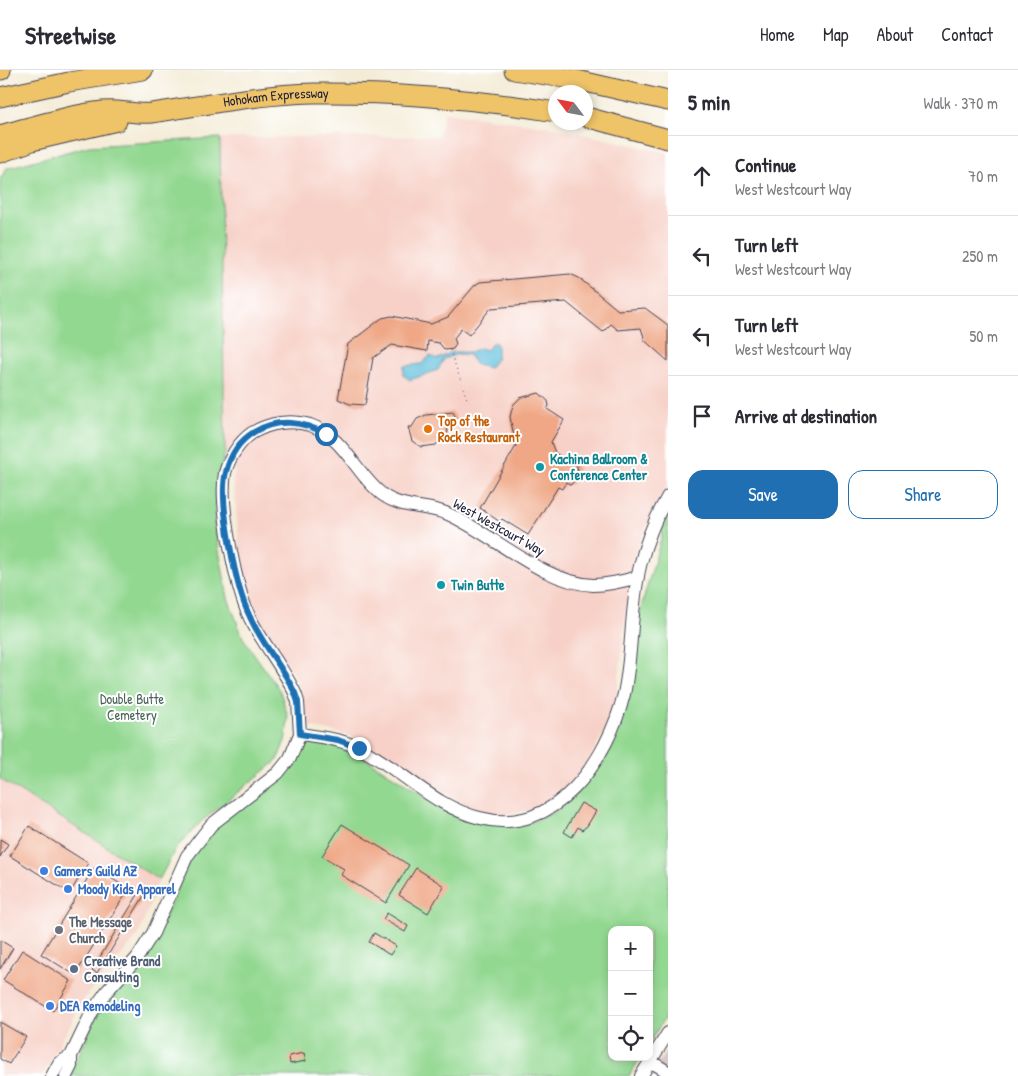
<!DOCTYPE html>
<html lang="en">
<head>
<meta charset="utf-8">
<style>
  :root { --surface:#fff; --page:#f7f7f7; --text:#2b2b33; --muted:#7c7c81; --line:#e1e1e2; --accent:#1f6fb2 }
  body { margin:0; font-family:"Patrick Hand",sans-serif; background:var(--page); color:var(--text) }
  .controls { position:absolute; right:15px; bottom:15px; display:grid; overflow:hidden; border-radius:10px; box-shadow:0 2px 8px #0003 }
  .controls button { width:45px; height:45px; display:grid; place-items:center; padding:0; border:0; border-bottom:1px solid var(--line); background:var(--surface); color:var(--text); font:25px sans-serif }
  .compass { position:absolute; left:548px; top:15px; width:45px; height:45px; border-radius:50%; background:var(--surface); box-shadow:0 2px 8px #0003; rotate:302deg }
  .stop { position:absolute; width:15px; height:15px; margin:-11px; border:4px solid #1f6fb2; border-radius:50%; background:#fff }
  .stop.end { background:#1f6fb2; border-color:#fff; box-shadow:0 1px 5px #0008 }
  .list { margin:0; padding:0; list-style:none }
  h2 { display:flex; justify-content:space-between; align-items:center; height:65px; margin:0; padding:0 20px; font-size:21px }
  h2 small { font-size:16px; font-weight:400; color:var(--muted) }
  .list li { display:grid; grid-template-columns:32px 1fr auto; gap:15px; align-items:center; box-sizing:border-box; height:80px; padding:0 20px; border-top:1px solid var(--line) }
  .list b { display:block; font-size:19px; white-space:nowrap }
  .list p { margin:0; font-size:16px; white-space:nowrap; color:var(--muted) }
  .list em { font-size:16px; font-style:normal; color:var(--muted) }
  .actions { display:flex; gap:10px; padding:15px 20px }
  .actions a { flex:1; padding:11px 0; border:1px solid var(--accent); border-radius:15px; text-align:center; font-size:18px; color:var(--accent) }
  .actions .main { background:var(--accent); color:#fff }
  .icon { flex:none; width:28px; height:28px; fill:none; stroke:currentColor; stroke-width:2; stroke-linecap:round; stroke-linejoin:round }
  .map { position:relative; flex:none; width:668px; height:1006px; overflow:hidden }
  header { display:flex; align-items:center; gap:30px; box-sizing:border-box; height:70px; padding:0 25px; background:var(--surface); border-bottom:1px solid var(--line) }
  header strong { font-size:24px }
  nav { display:flex; gap:28px; margin-inline-start:auto; font-size:18px }
  main { display:flex }
  aside { flex:1; background:var(--surface) }
  .map>svg:first-child { display:block }
  .built { fill:#f7d1c7 }
  .industrial { fill:#d2bfc0 }
  .green { fill:#93d891; stroke:#5a7d66 }
  .water { fill:#5cbedb; stroke:#3f708b }
  .building { fill:#efa786 }
  .lines { fill:none; stroke-linecap:round; stroke-linejoin:round }
  .minor-casing { stroke:#424052; stroke-width:14 }
  .highway-casing { stroke:#424052; stroke-width:21 }
  .path { stroke:#424052; stroke-width:1; stroke-dasharray:1 4; stroke-linecap:butt }
  .minor { stroke:#fff; stroke-width:12 }
  .highway { stroke:#efc469; stroke-width:19 }
  .route { stroke:#1f6fb2; stroke-width:6 }
  .food-dot { fill:#e8710a; stroke:#fff; stroke-width:2 }
  .culture-dot { fill:#0f9aa8; stroke:#fff; stroke-width:2 }
  .shop-dot { fill:#3f7fe0; stroke:#fff; stroke-width:2 }
  .worship-dot { fill:#6b7280; stroke:#fff; stroke-width:2 }
  .service-dot { fill:#5c6f8a; stroke:#fff; stroke-width:2 }
  .labels { text-anchor:middle; stroke-width:4; stroke-linejoin:round; paint-order:stroke }
  .street-label { font-size:14px; fill:#22223b; stroke:#fff }
  .food-label { font-size:14px; font-weight:bold; fill:#c56008; stroke:#fff; text-anchor:start }
  .culture-label { font-size:14px; font-weight:bold; fill:#0d838f; stroke:#fff; text-anchor:start }
  .park-label { font-size:14px; fill:#4a6259; stroke:#fff }
  .shop-label { font-size:14px; font-weight:bold; fill:#366cbe; stroke:#fff; text-anchor:start }
  .worship-label { font-size:14px; font-weight:bold; fill:#5b616d; stroke:#fff; text-anchor:start }
  .service-label { font-size:14px; font-weight:bold; fill:#4e5e75; stroke:#fff; text-anchor:start }
</style>
</head>
<body>
<header>
<strong>Streetwise</strong>
<nav><a>Home</a><a>Map</a><a>About</a><a>Contact</a></nav>
</header>
<main>
<div class="map">
<svg width="668" height="1006" viewBox="0 0 668 1006">
  <rect width="100%" height="100%" fill="#fff"/>
  <filter id="ink" filterUnits="userSpaceOnUse"><feTurbulence type="fractalNoise" baseFrequency=".02" numOctaves="2"/><feDisplacementMap in="SourceGraphic" scale="10" xChannelSelector="R" yChannelSelector="G"/><feConvolveMatrix kernelMatrix="1 2 1 2 8 2 1 2 1" color-interpolation-filters="sRGB"/></filter>
  <filter id="wash" filterUnits="userSpaceOnUse"><feTurbulence type="fractalNoise" baseFrequency=".0096" numOctaves="4" result="noise"/><feDisplacementMap in="SourceGraphic" scale="20" xChannelSelector="R" yChannelSelector="G"/><feGaussianBlur stdDeviation="1.12" result="paint"/><feColorMatrix in="noise" values="0 0 0 0 0 0 0 0 0 0 0 0 0 0 0 0 0 1.4 0 .05"/><feComposite in="paint" operator="in"/></filter>
  <g filter="url(#wash)">
    <rect width="100%" height="100%" fill="#f4ecd7"/>
    <path class="built" d="M444,42L552,57L668,83V413L656,433L639,474L630,509L617,624L606,657L589,690L564,721L532,740L499,745L477,742L371,676L347,665L307,656L304,632L298,613L257,547L241,490L233,411L238,386L225,382L220,68L439,66Z
      M0,709L159,810L138,866L88,923L42,1006H0Z"/>
    <path class="industrial" d="M668,978V1006H651Z"/>
    <path class="green" d="M220,68L225,382L217,413L214,454L228,528L243,568L280,621L288,647L286,668L277,691L203,750L176,778L159,810L0,709V109L7,98L89,76Z
      M668,438V943L649,973V860H612V987H641L629,1006H69L102,934L151,878L190,790L209,764L306,671L352,680L435,733L532,752L555,742L580,720L631,609L640,541L662,466L661,452Z"/>
    <path class="water" d="M493,272L497,274V288L489,298L476,295L469,285L458,284L444,289L438,300L410,310L403,305L404,296L421,294L430,286L438,289L452,282H470L479,278L487,280Z"/>
    <g id="blocks">
      <path class="building" d="M570,204L579,208L618,240L645,238L668,255V291L643,269L644,267L641,258L618,260L611,254L603,262L566,232L491,238L469,265L461,259L454,268L456,274L453,279L445,280L439,273L428,271L427,281L392,275L373,288L365,335L350,334L338,329L348,274L382,248L392,246L431,254L448,247L475,215L480,212Z
        M539,323L548,331L549,336L547,339L564,350L551,372L555,383L570,392L576,391L578,401L572,402L571,405L576,407L571,415L566,412L562,419L558,417L528,465L502,449L500,452L480,438L516,376L510,347L513,335L520,328Z
        M453,342L457,350L446,354L448,361L445,368L443,366L436,375L421,377L412,371L408,357H412L417,349L426,345Z
        M581,733L596,741L587,756L582,760L578,757L572,767L564,762Z
        M342,754L409,795L386,833L341,805L344,799L322,786Z
        M29,756L88,793L70,823L10,786Z
        M0,769L8,774L0,787Z
        M94,798L124,816L125,825L75,905L41,884Z
        M416,798L444,816L428,843L399,825Z
        M139,823L144,826L97,903L92,900Z
        M387,843L408,856L405,862L383,849Z
        M374,863L396,876L390,885L369,872Z
        M0,870L13,878L0,899Z
        M22,880L71,911L53,941L3,910Z
        M0,952L26,967L9,994L0,989Z
        M304,983L306,991L290,994L289,986Z"/>
    </g>
  </g>
  <g filter="url(#ink)">
    <use href="#blocks" fill-opacity="0" stroke="#424052" stroke-width="1"/>
    <g class="lines">
      <defs>
        <path id="minor" d="M300,664L298,632L295,623C282,596 263,574 250,548C236,519 219,434 225,403C229,388 239,372 252,363C269,353 291,349 310,355C345,367 356,405 383,425C402,439 427,435 448,444C495,465 541,512 593,515C609,515 624,511 638,507
          M650,991L668,1002
          M52,1006L59,993L71,986
          M66,1006L71,996V986L92,942L107,921L137,888L153,863L187,786L211,755L278,703L290,688L300,664C320,667 341,669 359,678C400,698 434,737 480,748C556,768 608,689 624,624C633,582 630,538 640,496C646,471 655,448 668,426
          M641,1006L668,963"/>
        <g id="highway">
          <path d="M0,0H1"/>
          <path d="M514,0L577,10L668,31"/>
          <path d="M0,27L69,12L143,0"/>
          <path d="M586,47L668,69"/>
          <path id="s1" d="M0,65C34,56 68,45 103,41C119,39 136,45 152,43C206,35 260,24 314,23C395,22 476,29 556,42"/>
          <path d="M0,83L32,71L117,51"/>
        </g>
      </defs>
      <use href="#minor" class="minor-casing"/>
      <use href="#highway" class="highway-casing"/>
      <path class="path" d="M450,280L467,329"/>
      <use href="#minor" class="minor"/>
      <use href="#highway" class="highway"/>
    </g>
  </g>
  <g class="lines" filter="url(#ink)">
    <path class="route" d="M326,364C303,351 277,348 254,362C239,371 230,386 226,402C218,431 236,519 250,547C262,574 282,596 295,623L298,632L300,664L338,670L359,678"/>
  </g>
  <circle class="food-dot" cx="428" cy="359" r="5"/>
  <g class="culture-dot">
    <circle cx="540" cy="397" r="5"/>
    <circle cx="441" cy="515" r="5"/>
  </g>
  <g class="shop-dot">
    <circle cx="44" cy="801" r="5"/>
    <circle cx="68" cy="819" r="5"/>
    <circle cx="50" cy="936" r="5"/>
  </g>
  <circle class="worship-dot" cx="59" cy="860" r="5"/>
  <circle class="service-dot" cx="74" cy="899" r="5"/>
  <g class="labels">
    <g class="street-label">
      <text dy="5" stroke="none"><textPath href="#s1" startOffset="280">Hohokam Expressway</textPath></text>
      <text transform="translate(499 457) rotate(29)" y="5">West Westcourt Way</text>
    </g>
    <g class="food-label">
      <text x="438" y="356">Top of the<tspan x="438" dy="16">Rock Restaurant</tspan></text>
    </g>
    <g class="culture-label">
      <text x="550" y="394">Kachina Ballroom &amp;<tspan x="550" dy="16">Conference Center</tspan></text>
      <text x="451" y="520">Twin Butte</text>
    </g>
    <g class="park-label">
      <text x="132" y="634">Double Butte<tspan x="132" dy="16">Cemetery</tspan></text>
    </g>
    <g class="shop-label">
      <text x="54" y="806">Gamers Guild AZ</text>
      <text x="78" y="824">Moody Kids Apparel</text>
      <text x="60" y="941">DEA Remodeling</text>
    </g>
    <g class="worship-label">
      <text x="69" y="857">The Message<tspan x="69" dy="16">Church</tspan></text>
    </g>
    <g class="service-label">
      <text x="84" y="896">Creative Brand<tspan x="84" dy="16">Consulting</tspan></text>
    </g>
  </g>
</svg>
<div class="controls">
<button>+</button>
<button>−</button>
<button><svg class="icon" aria-label="locate" viewBox="0 0 24 24"><circle cx="12" cy="12" r="6"/><path d="M12 2v4M12 18v4M2 12h4M18 12h4"/></svg></button>
</div>
<svg class="compass" viewBox="-18 -18 36 36"><path d="M0-13l5 13h-10z" fill="#e53935"/><path d="M0 13l5-13h-10z" fill="#7c7c81"/></svg>
<div class="stop" style="left:326px;top:364px"></div>
<div class="stop end" style="left:359px;top:678px"></div>
</div>
<aside>
<h2>5 min<small>Walk · 370 m</small></h2>
<ul class="list">
<li><svg class="icon" aria-label="ahead" viewBox="0 0 24 24"><path d="M12 20V5M6 11l6-6 6 6"/></svg><div><b>Continue</b><p>West Westcourt Way</p></div><em>70 m</em></li>
<li><svg class="icon" aria-label="left" viewBox="0 0 24 24"><path d="M17 20v-9H6M10 6l-5 5 5 5"/></svg><div><b>Turn left</b><p>West Westcourt Way</p></div><em>250 m</em></li>
<li><svg class="icon" aria-label="left" viewBox="0 0 24 24"><path d="M17 20v-9H6M10 6l-5 5 5 5"/></svg><div><b>Turn left</b><p>West Westcourt Way</p></div><em>50 m</em></li>
<li><svg class="icon" aria-label="arrive" viewBox="0 0 24 24"><path d="M6 21V4h12l-3 4 3 4H6"/></svg><div><b>Arrive at destination</b></div></li>
</ul>
<div class="actions"><a class="main">Save</a><a>Share</a></div>
</aside>
</main>
</body>
</html>
